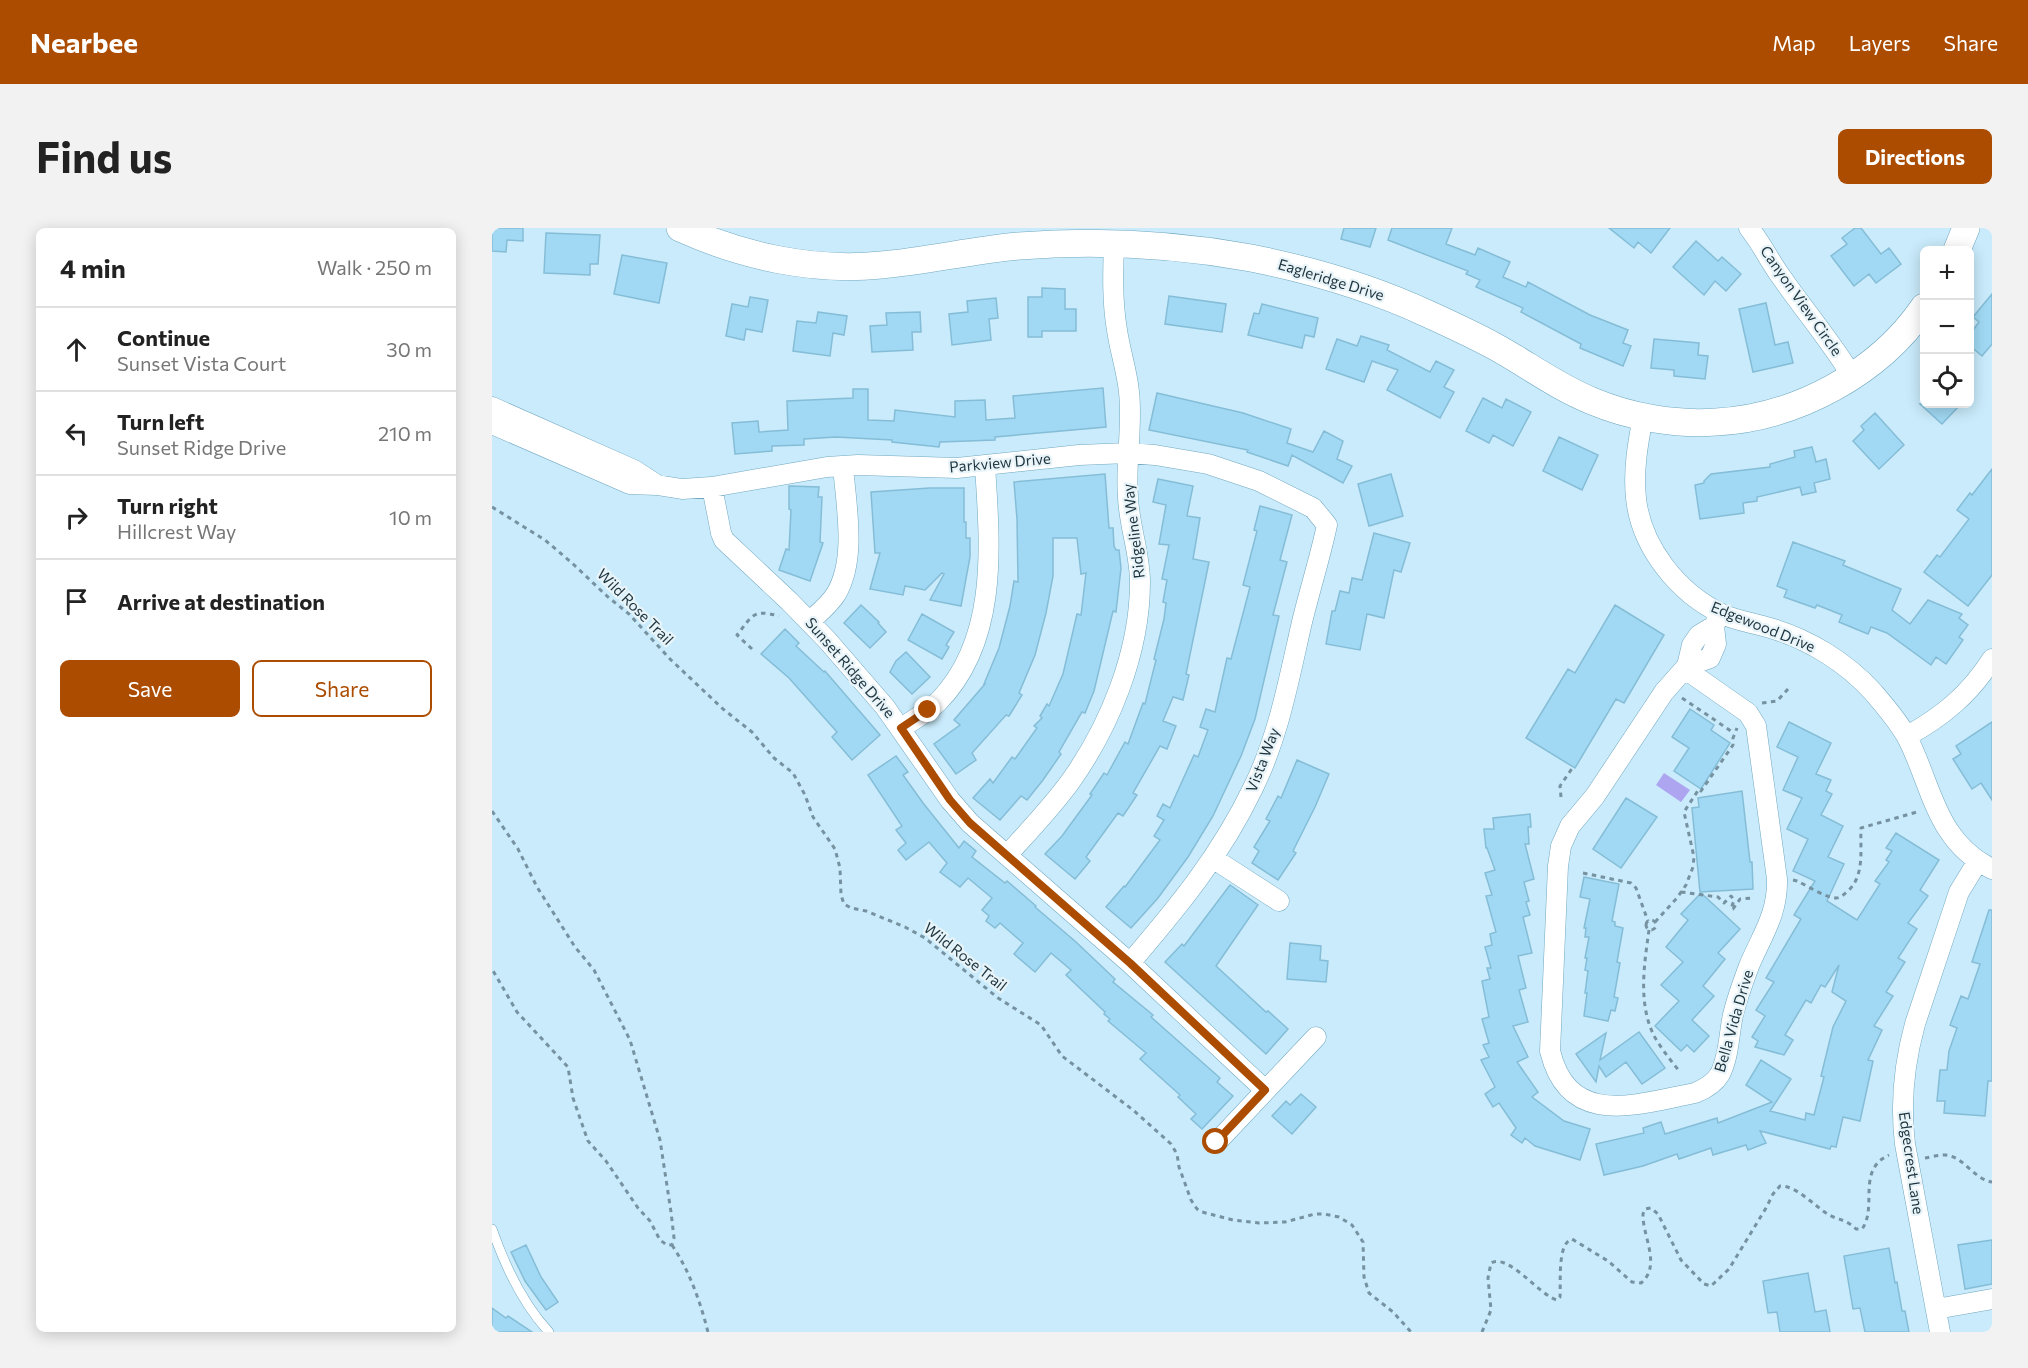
<!DOCTYPE html>
<html lang="en">
<head>
<meta charset="utf-8">
<style>
  :root { --surface:#fff; --page:#f2f2f2; --text:#222; --muted:#767676; --line:#e0e0e0; --accent:#ab4c00 }
  body { margin:0; font-family:Commissioner,sans-serif; background:var(--page); color:var(--text) }
  .controls { position:absolute; right:18px; top:18px; display:grid; overflow:hidden; border-radius:9px; box-shadow:0 3px 15px #0003 }
  .controls button { width:54px; height:54px; display:grid; place-items:center; padding:0; border:0; border-bottom:2px solid var(--line); background:var(--surface); color:var(--text); font:30px sans-serif }
  .stop { position:absolute; width:18px; height:18px; margin:-14px; border:4px solid #ab4c00; border-radius:50%; background:#fff }
  .stop.end { background:#ab4c00; border-color:#fff; box-shadow:0 2px 6px #0008 }
  .list { margin:0; padding:0; list-style:none }
  h2 { display:flex; justify-content:space-between; align-items:center; height:78px; margin:0; padding:0 24px; font-size:26px }
  h2 small { font-size:20px; font-weight:400; color:var(--muted) }
  .list li { display:grid; grid-template-columns:39px 1fr auto; gap:18px; align-items:center; box-sizing:border-box; height:84px; padding:0 24px; border-top:2px solid var(--line) }
  .list b { display:block; font-size:22px; white-space:nowrap }
  .list p { margin:0; font-size:20px; white-space:nowrap; color:var(--muted) }
  .list em { font-size:20px; font-style:normal; color:var(--muted) }
  .actions { display:flex; gap:12px; padding:18px 24px }
  .actions a { flex:1; padding:14px 0; border:2px solid var(--accent); border-radius:9px; text-align:center; font-size:21px; color:var(--accent) }
  .actions .main { background:var(--accent); color:#fff }
  .icon { flex:none; width:33px; height:33px; fill:none; stroke:currentColor; stroke-width:2; stroke-linecap:round; stroke-linejoin:round }
  .map { position:relative; flex:none; width:1500px; height:1104px; overflow:hidden; border-radius:9px }
  header { display:flex; align-items:center; gap:36px; box-sizing:border-box; height:84px; padding:0 30px; background:var(--accent); color:#fff }
  header strong { font-size:28px }
  nav { display:flex; gap:33px; margin-inline-start:auto; font-size:21px }
  .intro { display:flex; align-items:center; justify-content:space-between; box-sizing:border-box; height:144px; padding:0 36px }
  h1 { margin:0; font-size:42px }
  .button { padding:15px 27px; border-radius:9px; background:var(--accent); color:#fff; font-size:21px; font-weight:700 }
  main { display:flex; gap:36px; padding:0 36px }
  aside { flex:1; background:var(--surface); border-radius:9px; box-shadow:0 3px 15px #0003 }
  .map>svg:first-child { display:block }
  .water { fill:#ada5f0 }
  .building { fill:#a1d9f4; stroke:#85bdd7; stroke-width:1.5 }
  .lines { fill:none; stroke-linecap:round; stroke-linejoin:round }
  .lane-casing { stroke:#71a8c1; stroke-width:10 }
  .street-casing { stroke:#71a8c1; stroke-width:21 }
  .secondary-casing { stroke:#71a8c1; stroke-width:28 }
  .path { stroke:#7692a0; stroke-width:3; stroke-dasharray:4.5 4.5; stroke-linecap:butt }
  .lane { stroke:#fff; stroke-width:9 }
  .street { stroke:#fff; stroke-width:20 }
  .secondary { stroke:#fff; stroke-width:27 }
  .route { stroke:#ab4c00; stroke-width:8 }
  .labels { text-anchor:middle; stroke-width:4.5; stroke-linejoin:round; paint-order:stroke }
  .street-label { font-size:15px; fill:#1d343e; stroke:#e9f4f9 }
</style>
</head>
<body>
<header>
<strong>Nearbee</strong>
<nav><a>Map</a><a>Layers</a><a>Share</a></nav>
</header>
<div class="intro"><h1>Find us</h1><a class="button">Directions</a></div>
<main>
<aside>
<h2>4 min<small>Walk · 250 m</small></h2>
<ul class="list">
<li><svg class="icon" aria-label="ahead" viewBox="0 0 24 24"><path d="M12 20V5M6 11l6-6 6 6"/></svg><div><b>Continue</b><p>Sunset Vista Court</p></div><em>30 m</em></li>
<li><svg class="icon" aria-label="left" viewBox="0 0 24 24"><path d="M17 20v-9H6M10 6l-5 5 5 5"/></svg><div><b>Turn left</b><p>Sunset Ridge Drive</p></div><em>210 m</em></li>
<li><svg class="icon" aria-label="right" viewBox="0 0 24 24"><path d="M7 20v-9h11M14 6l5 5-5 5"/></svg><div><b>Turn right</b><p>Hillcrest Way</p></div><em>10 m</em></li>
<li><svg class="icon" aria-label="arrive" viewBox="0 0 24 24"><path d="M6 21V4h12l-3 4 3 4H6"/></svg><div><b>Arrive at destination</b></div></li>
</ul>
<div class="actions"><a class="main">Save</a><a>Share</a></div>
</aside>
<div class="map">
<svg width="1500" height="1104" viewBox="0 0 1500 1104">
  <rect width="100%" height="100%" fill="#c9ebfb"/>
  <path class="water" d="M1172,545L1198,562L1189,574L1164,557Z"/>
  <path class="building" d="M0,0H31V13L15,12L14,24L0,23Z
    M852,0H884L878,19L849,11Z
    M900,0H960L954,16L983,27L986,20L1018,34L1011,49L1034,59L1036,54L1098,87L1136,102L1131,115L1139,118L1131,138L1088,120L1089,116L1029,84L1031,80L984,59L988,52L974,46L976,43L896,12Z
    M1117,0H1178L1159,25L1146,14L1142,20Z
    M1363,0H1369L1389,26L1397,20L1409,36L1384,55L1377,46L1362,58L1339,28L1355,16L1350,10Z
    M54,5L108,7L106,36H98V47L52,45Z
    M1204,13L1226,33L1230,29L1249,46L1234,63L1223,53L1212,67L1181,39Z
    M130,27L175,35L167,75L122,66Z
    M550,60L573,61V81H584V103H550V109H536V69H550Z
    M1500,66V116L1490,128L1478,118V106L1487,94L1481,89Z
    M677,68L734,76L730,104L673,96Z
    M258,69L276,72L270,104L254,101L252,112L234,108L240,76L256,79Z
    M504,70L506,90L497,91L499,112L460,117L457,86L476,84L475,73Z
    M1274,75L1283,117L1296,114L1301,135L1261,144L1247,81Z
    M770,76L826,90L822,109L813,107L810,120L756,107L762,85L767,86Z
    M326,84L355,88L352,107L341,105L338,128L301,123L305,93L324,95Z
    M428,84L429,104H420L421,122L380,124L378,98L395,97L394,85Z
    M869,108L897,117L895,122L938,144L944,133L962,142L952,159L962,164L948,190L895,162L906,142L880,133L872,154L834,141L845,111L865,118Z
    M1162,111L1207,115L1206,127L1216,128L1213,151L1182,148V142L1159,140Z
    M611,160L614,199L503,209V212L448,214L447,219L400,214V212L344,209L312,211V217L280,218V223L243,226L240,195L266,193L267,204L296,202L295,173L361,170V161H376V192L402,193L403,182L463,189V173L493,172L494,192L523,190L521,168Z
    M665,165L751,185L799,201L795,215L821,224L832,203L851,213L845,231L860,238L851,255L800,227L796,238L755,224L756,222L657,202Z
    M991,170L1010,180L1014,171L1039,184L1021,218L1001,207L997,215L974,203Z
    M1428,176H1469L1450,196Z
    M1383,185L1412,217L1387,241L1361,213L1372,202L1369,198Z
    M1067,209L1106,227L1090,262L1051,243Z
    M1320,219L1324,234L1334,231L1338,251L1322,255L1324,264L1310,267L1308,259L1265,269V273L1251,275L1252,285L1208,291L1203,257L1212,255V253L1219,246L1278,239V236L1303,229L1302,223Z
    M1500,241V347L1476,378L1432,344L1445,327L1448,329L1477,291L1465,282L1478,265L1480,267Z
    M613,246L617,300H621L622,318L624,322H627L629,340L624,384L621,383L602,463L593,485L590,484L567,524L569,526L551,552L535,572L529,568L508,592L481,570L498,551L501,555L520,529L523,531L545,500L542,498L550,490L548,488L555,476L557,478L571,446L585,386L589,387L594,345L589,346L585,310H561V348L554,385L543,427L527,465L530,467L517,488L514,487L480,525L484,532L464,546L442,516L468,497L462,492L493,456H492L507,420L518,378L522,353L526,354L525,291L522,254Z
    M899,246L911,288L877,298L866,256Z
    M666,251L701,258L695,288L708,290L701,331L717,334L694,446L697,447L691,472L681,469L671,493L684,498L675,521L668,518L641,565L645,567L631,588L626,585L594,629L598,633L583,651L553,626L570,608L600,567L598,566L612,545L615,547L633,514L636,516L651,475L653,476L664,432L662,431L672,391L674,375L671,374L675,352L670,351L677,317L667,316L674,277L661,274Z
    M297,258L327,259L326,269H330L328,314L331,315L318,353L287,342L294,321L297,322L299,282L297,281Z
    M438,260H472V294H474V310H478V329L469,378L438,372L452,346L450,345L433,362L413,358L411,367L378,361L388,325H383L379,264Z
    M768,278L800,287L788,332L795,334L781,387L787,388L763,491L749,528L721,588L696,629L666,670L639,700L614,679L632,658L633,659L668,612L662,608L672,592L665,588L671,576L678,580L702,527L706,529L716,502L708,499L714,481L723,484L735,430L739,431L758,359L751,357L765,303L762,302Z
    M882,305L918,315L909,344L902,342L892,390L875,386L868,422L834,416L840,383H843L848,363L857,365L860,350L870,352Z
    M1301,314L1353,333L1351,337L1409,361L1400,382L1418,396L1436,372L1470,386L1467,390L1476,397L1467,409L1471,412L1454,436L1444,429L1439,437L1395,405L1379,399L1376,406L1347,394L1350,387L1325,377L1323,380L1292,369L1295,362L1285,358Z
    M369,377L387,394L386,395L394,404L378,420L352,395Z
    M1123,377L1172,407L1132,475L1124,471L1083,540L1034,510L1076,441L1083,445Z
    M430,386L462,404L454,417L457,419L450,431L416,412Z
    M293,401L307,415L304,418L332,444L333,443L388,507L360,532L340,509L345,504L297,450L269,426Z
    M414,424L438,449L420,466L398,444L404,433Z
    M1198,481L1222,497L1219,502L1238,515L1209,561L1182,543L1197,520L1180,509Z
    M1297,494L1339,515L1324,546L1339,552L1334,563L1340,566L1329,587L1351,598L1336,629L1352,636L1335,673L1365,692L1388,656L1383,653L1397,634L1394,632L1400,623L1394,620L1404,605L1447,632L1428,662L1436,668L1416,695L1425,701L1406,730L1413,734L1394,764L1401,768L1382,798L1390,802L1376,832L1381,833L1368,893L1351,889L1344,919L1339,918L1338,921L1268,903L1274,915L1256,922L1254,917L1221,927L1219,920L1187,931L1185,926L1151,938L1112,947L1104,916L1152,905L1151,900L1169,894L1173,906L1225,890L1226,895L1280,874L1254,857L1269,832L1299,851L1278,883L1313,892L1314,885L1322,887L1332,849L1329,848L1341,799L1354,773L1340,764L1347,737L1333,759L1329,757L1319,775L1314,772L1293,807L1301,812L1292,827L1263,819L1266,813L1260,809L1273,788L1264,782L1282,754L1274,750L1309,691L1302,687L1323,653L1301,643L1316,611L1295,601L1310,570L1291,562L1306,529L1285,519Z
    M1500,494V572L1489,555L1480,561L1461,531L1469,526L1464,518Z
    M404,528L416,544L411,547L431,575L467,620L472,613L484,623L480,629L513,655L515,653L544,678L543,679L584,714L623,751L621,754L661,787L659,789L728,850L725,854L741,868L710,901L699,891L704,886L686,869L688,867L648,831L654,825L616,793L618,791L612,786L613,784L574,747L579,742L559,725L543,744L522,726L531,715L508,695L503,700L494,693L497,688L490,682L500,670L476,650L468,659L448,644L455,635L437,614L414,632L406,622L414,615L404,602L410,598L376,547Z
    M805,532L837,546L823,579L801,623L804,625L786,652L760,635L767,623L762,619L778,593L774,591L786,568L789,570Z
    M1250,563L1258,634H1260L1261,661L1208,664L1200,580L1207,579L1206,570Z
    M1134,570L1165,589L1129,640L1101,621Z
    M1038,586L1039,599H1036L1037,616H1033L1042,651L1032,654L1037,673L1034,674L1038,687L1031,689L1040,725L1026,728L1034,760L1027,762L1036,794L1021,798L1036,829L1025,834L1046,864L1040,869L1072,893L1098,901L1088,932L1043,918L1033,910L1030,915L1019,907L1024,900L1007,875L1001,879L993,866L1003,859L989,832L997,829L991,817L997,815L990,791L997,789L990,753L998,751L995,740H999L993,719L1000,717L998,706L1004,704L994,668L1000,667L993,645L1003,642L995,620H994L992,601H1002L1001,590Z
    M1092,649L1127,656L1120,693L1123,694V698L1131,700L1125,734L1128,735L1122,769L1126,770L1123,783L1119,782L1116,793L1092,788L1095,765H1093L1096,743L1093,742L1095,730H1093L1097,709H1093L1094,700H1092L1098,671L1088,669Z
    M738,657L766,677L724,738L774,784L776,783L796,801L774,826L673,734L690,716L692,718Z
    M1209,665L1248,701L1226,725L1233,731L1211,758L1222,768L1200,792L1217,808L1202,824L1195,817L1189,823L1163,798L1187,773L1169,757L1191,734L1174,719L1196,692L1189,686Z
    M1497,682H1500V853H1496L1493,888L1452,885L1453,873H1445L1448,842H1455L1457,823L1465,800L1458,797L1469,768L1476,771L1488,736L1480,734Z
    M798,715L829,718L828,732L836,733L834,754L795,751Z
    M1147,804L1173,840L1150,856L1134,834L1114,849L1107,838L1104,854L1084,826L1114,805L1108,832Z
    M809,866L824,879L800,906L780,888L794,873L798,877Z
    M1500,1012V1056L1473,1061L1466,1017Z
    M34,1017L49,1049L66,1074L54,1082L33,1053L19,1024Z
    M1397,1020L1403,1055L1405,1054L1410,1083H1413L1417,1104H1373L1368,1080L1361,1081L1352,1028Z
    M1316,1045L1323,1084L1334,1082L1338,1104H1288L1285,1084L1276,1085L1271,1053Z
    M0,1080L14,1090L16,1088L40,1104H0Z"/>
  <g class="lines">
    <defs>
      <path id="lane" d="M0,1001C13,1038 30,1075 57,1104"/>
      <path id="street" d="M1257,0C1270,16 1278,34 1290,50C1313,83 1339,114 1360,148
        M0,179L142,242L165,257
        M1151,188C1146,215 1141,242 1144,270C1149,319 1186,365 1230,386C1245,393 1262,395 1278,400C1316,411 1354,434 1381,464C1393,478 1407,494 1416,511C1441,561 1444,613 1500,641
        M0,196L138,256L165,257L190,261L220,259L335,239L366,237L465,240L587,227L636,225L663,227L716,236L767,253L821,280L835,297C828,330 818,361 810,394C797,450 787,508 761,560C729,627 686,679 638,735
        M220,259L229,305L232,312L297,373L335,412L393,479L458,572L478,595L638,735L773,862
        M318,393C327,385 337,377 344,366C365,331 354,277 351,238
        M1195,438L1218,430L1224,416L1222,398L1226,390
        M1193,441L1256,485L1264,498L1285,651C1286,686 1270,707 1257,738C1251,754 1245,770 1241,787C1237,805 1237,829 1228,846C1222,856 1213,861 1203,865C1145,876 1077,901 1058,823L1066,638L1069,618L1078,598L1103,568L1172,464L1195,438L1200,417L1207,407L1222,398
        M409,500C422,492 435,484 446,474C507,412 498,317 493,238
        M1415,508C1450,489 1478,466 1500,431
        M516,626C537,603 559,580 578,554C618,498 648,424 648,354C648,325 637,298 636,269C633,234 641,199 637,164C635,143 628,123 625,102C620,73 621,44 622,15
        M722,631L787,673
        M725,914L824,809
        M1444,1081L1500,1071
        M1448,1104L1413,916C1408,875 1412,836 1423,796L1467,664L1486,633"/>
      <path id="secondary" d="M188,0C250,28 321,44 389,37C435,33 481,22 527,18C605,12 682,16 759,30C819,42 880,60 936,86C958,96 980,106 1002,118C1035,136 1065,159 1100,173C1138,189 1183,197 1224,194C1304,190 1387,145 1432,79
        M1465,22L1474,0"/>
    </defs>
    <use href="#lane" class="lane-casing"/>
    <use href="#street" class="street-casing"/>
    <use href="#secondary" class="secondary-casing"/>
    <path class="path" d="M0,279L53,312L80,335L116,369L137,386L178,431L231,481L260,504L282,530L301,545L313,567L321,589L343,621L348,640L349,667L352,676L359,680L374,683L413,699L433,710L506,770L549,797L570,828L641,882L679,916L685,926L687,939L699,972L705,981L710,984L741,992L767,995L793,994L823,986H832L847,989L860,997L871,1014L872,1049L877,1065L901,1084L919,1104
      M260,421L245,407C261,387 261,381 287,388
      M1190,470L1242,505
      M1270,475L1285,473L1296,461
      M1069,569L1068,558L1081,539
      M0,583L26,621L45,659L83,719L102,742L138,812L168,912L179,984L182,1010L180,1017H175L168,1012L158,993L146,980L114,933L96,913L81,870L76,839L25,784L0,741
      M1091,645L1139,655L1144,660L1156,693
      M1301,652L1305,653C1316,658 1332,669 1344,670C1349,670 1352,666 1356,663C1373,647 1368,622 1369,600L1425,584
      M1189,664L1226,669L1232,675L1239,668L1242,672L1239,681H1241L1248,671L1260,670
      M1154 697a5 5 0 1 1 10 0a5 5 0 1 1-10 0Z
      M1163,694L1185,670L1194,657L1201,639L1202,629L1192,584L1207,561L1209,563L1241,517V510L1245,500
      M1157,702C1152,738 1145,780 1165,813C1172,824 1180,834 1188,844
      M1433,930C1439,929 1446,927 1453,927C1472,928 1481,951 1500,954
      M180,1017C198,1044 208,1073 216,1104
      M990,1104L999,1082L996,1050L999,1035C1017,1025 1048,1068 1065,1072L1068,1069C1069,1055 1065,1015 1080,1011L1116,1033L1140,1054L1149,1055C1170,1038 1150,1007 1151,986L1153,981L1159,980L1166,986L1189,1032L1212,1056L1219,1058L1237,1041L1274,980L1281,966L1288,958C1303,957 1322,977 1334,985C1346,993 1353,990 1364,1001H1370C1386,979 1364,942 1397,927"/>
    <use href="#lane" class="lane"/>
    <use href="#street" class="street"/>
    <use href="#secondary" class="secondary"/>
  </g>
  <g class="lines">
    <path class="route" d="M436,482L409,500L458,572L478,595L638,735L773,862L724,914"/>
  </g>
  <g class="labels">
    <g class="street-label">
      <text transform="translate(839 52) rotate(17)" y="5">Eagleridge Drive</text>
      <text transform="translate(1309 73) rotate(55)" y="5">Canyon View Circle</text>
      <text transform="translate(508 235) rotate(-5)" y="5">Parkview Drive</text>
      <text transform="translate(642 303) rotate(-97)" y="5">Ridgeline Way</text>
      <text transform="translate(143 379) rotate(45)" y="5">Wild Rose Trail</text>
      <text transform="translate(1271 399) rotate(22)" y="5">Edgewood Drive</text>
      <text transform="translate(358 440) rotate(49)" y="5">Sunset Ridge Drive</text>
      <text transform="translate(771 532) rotate(-69)" y="5">Vista Way</text>
      <text transform="translate(473 729) rotate(38)" y="5">Wild Rose Trail</text>
      <text transform="translate(1242 793) rotate(-74)" y="5">Bella Vida Drive</text>
      <text transform="translate(1419 935) rotate(82)" y="5">Edgecrest Lane</text>
    </g>
  </g>
</svg>
<div class="controls">
<button>+</button>
<button>−</button>
<button><svg class="icon" aria-label="locate" viewBox="0 0 24 24"><circle cx="12" cy="12" r="6"/><path d="M12 2v4M12 18v4M2 12h4M18 12h4"/></svg></button>
</div>
<div class="stop" style="left:724px;top:914px"></div>
<div class="stop end" style="left:436px;top:482px"></div>
</div>
</main>
</body>
</html>
